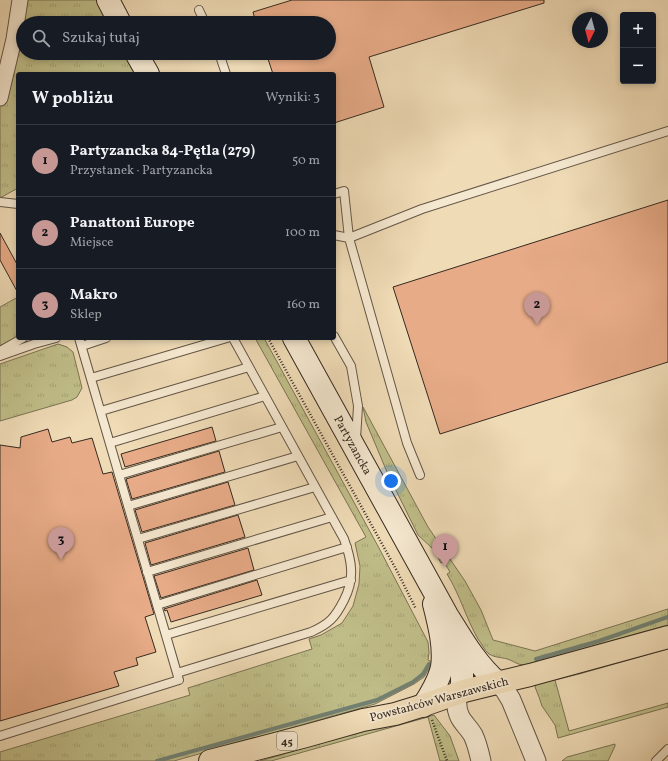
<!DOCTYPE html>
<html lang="pl">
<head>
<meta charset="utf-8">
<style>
  :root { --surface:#171b24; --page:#242831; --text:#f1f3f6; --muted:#9ea1a6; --line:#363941; --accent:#c59692 }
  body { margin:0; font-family:Vollkorn,serif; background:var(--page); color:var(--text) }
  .controls { position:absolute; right:12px; top:12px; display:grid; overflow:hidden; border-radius:4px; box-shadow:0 2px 6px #0003 }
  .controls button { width:36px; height:36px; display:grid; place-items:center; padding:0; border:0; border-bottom:1px solid var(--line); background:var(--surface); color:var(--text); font:20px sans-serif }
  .compass { position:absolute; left:572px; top:12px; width:36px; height:36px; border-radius:50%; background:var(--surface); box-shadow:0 2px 6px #0003; rotate:186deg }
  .you { position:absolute; left:391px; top:481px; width:14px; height:14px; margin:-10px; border:3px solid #fff; border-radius:50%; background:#1a73e8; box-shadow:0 0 0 6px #1a73e833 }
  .badge { display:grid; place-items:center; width:26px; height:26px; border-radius:50%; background:var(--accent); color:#111; font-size:13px; font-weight:700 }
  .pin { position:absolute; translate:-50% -33px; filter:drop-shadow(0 1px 2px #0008) }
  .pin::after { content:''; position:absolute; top:21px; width:14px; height:12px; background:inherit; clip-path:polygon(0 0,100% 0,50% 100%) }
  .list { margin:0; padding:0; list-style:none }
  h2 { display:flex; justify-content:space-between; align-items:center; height:52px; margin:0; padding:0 16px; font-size:17px }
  h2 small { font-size:13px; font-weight:400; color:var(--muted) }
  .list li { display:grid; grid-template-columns:26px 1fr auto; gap:12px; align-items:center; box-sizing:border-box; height:72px; padding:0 16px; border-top:1px solid var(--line) }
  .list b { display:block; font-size:15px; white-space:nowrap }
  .list p { margin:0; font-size:13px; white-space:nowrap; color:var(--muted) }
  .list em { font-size:13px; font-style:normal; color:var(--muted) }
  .icon { flex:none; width:22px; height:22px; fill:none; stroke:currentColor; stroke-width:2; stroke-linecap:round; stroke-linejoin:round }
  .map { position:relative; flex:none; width:668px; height:761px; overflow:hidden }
  .search { position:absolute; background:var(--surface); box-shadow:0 2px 6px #0003; left:16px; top:16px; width:320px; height:44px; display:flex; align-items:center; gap:10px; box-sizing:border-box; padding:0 14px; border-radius:22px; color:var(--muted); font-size:15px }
  .panel { position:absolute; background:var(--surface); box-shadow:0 2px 6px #0003; left:16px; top:72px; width:320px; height:268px; border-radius:4px }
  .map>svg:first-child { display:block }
  .grass { fill:url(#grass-tufts); stroke:#7b7454 }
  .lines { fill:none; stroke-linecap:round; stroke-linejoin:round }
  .stream { stroke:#728173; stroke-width:4 }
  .building { fill:#e7ab87; stroke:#362a20 }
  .service-casing { stroke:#645646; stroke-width:10 }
  .minor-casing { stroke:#645646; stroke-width:17 }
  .tertiary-casing { stroke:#645646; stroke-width:21 }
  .secondary-casing { stroke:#362a20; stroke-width:24 }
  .primary-casing { stroke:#362a20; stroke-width:24 }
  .path { stroke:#362a20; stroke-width:2.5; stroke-dasharray:1 2; stroke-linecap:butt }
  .service { stroke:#f5e8d0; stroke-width:8 }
  .minor { stroke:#f5e8d0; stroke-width:15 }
  .tertiary { stroke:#f5e8d0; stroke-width:19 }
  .secondary { stroke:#f5e8d0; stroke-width:22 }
  .primary { stroke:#efdbb6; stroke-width:22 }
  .labels { text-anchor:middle; stroke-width:3.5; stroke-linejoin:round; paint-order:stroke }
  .shield { fill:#f5e8d0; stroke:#6f6355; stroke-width:1 }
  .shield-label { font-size:11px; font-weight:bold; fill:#362a20 }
  .street-label { font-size:12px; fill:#362a20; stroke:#f5e8d0 }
</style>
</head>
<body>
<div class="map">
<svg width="668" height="761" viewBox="0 0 668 761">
  <defs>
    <pattern id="grass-tufts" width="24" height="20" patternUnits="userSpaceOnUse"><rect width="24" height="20" fill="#c0be89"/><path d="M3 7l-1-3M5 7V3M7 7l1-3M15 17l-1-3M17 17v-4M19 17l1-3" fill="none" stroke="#a6a376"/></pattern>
  </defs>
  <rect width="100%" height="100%" fill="#efdbb6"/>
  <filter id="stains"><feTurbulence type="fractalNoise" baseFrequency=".005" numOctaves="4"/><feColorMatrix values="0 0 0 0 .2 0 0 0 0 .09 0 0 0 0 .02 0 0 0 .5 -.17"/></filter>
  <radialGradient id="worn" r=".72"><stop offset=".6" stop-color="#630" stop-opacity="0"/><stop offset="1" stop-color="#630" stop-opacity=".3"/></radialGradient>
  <path class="grass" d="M20,0H108L120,23H23V53H136L148,74H18V188L0,198V98Z
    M18,297V338L0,351V307Z
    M255,338H264L379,548L428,642L429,653L428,660L432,662L430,667L424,677L414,684L375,704L174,761H0V752L190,695L188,688L312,649L309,639L321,635L342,623L353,606L359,584L360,566L355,543L366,537Z
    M58,344L67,347L73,352L82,388L77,397L72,400L0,421V364Z
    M363,407L428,527L465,581L481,610L493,640L535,651L668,609V625L524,665C518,665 515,662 510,660C503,657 495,658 489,654C484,650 482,644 478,639C466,618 460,595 447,574L450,572L444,562L441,563L433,549L418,535L387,472L366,422Z
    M668,647V649L579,674L555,680L569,731L668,703V707L558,738L555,725L542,706L539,697L535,687L536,684Z
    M426,713L427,717L434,715L450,736L459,761H440L428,717L271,761H260Z
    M615,744V746L608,761H562L567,757Z"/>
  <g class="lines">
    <path class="stream" d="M536,659L599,641L668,617
      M157,761L377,700L413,682L423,674L429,664"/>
  </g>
  <path class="building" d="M292,0H544V3L369,57L384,107L334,123V74H273L266,53H329V23H256L253,12Z
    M668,200V362L440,434L393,287Z
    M0,233L18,266V293L0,260Z
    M212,427L216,441L125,467L121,454Z
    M48,429L52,442L70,437L72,443L92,438L103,474L112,472L154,614L145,617L156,652L136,658L138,665L114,672L119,686L0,721V445L20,448L21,437Z
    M219,451L225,472L132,499L126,479Z
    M228,482L235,505L142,532L135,510Z
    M238,515L245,537L151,565L145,543Z
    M248,548L254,570L161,598L154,576Z
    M257,580L262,595L171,622L167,610L165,611L164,609Z"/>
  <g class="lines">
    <defs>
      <path id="service" d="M199,10L205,23
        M219,53L226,74
        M334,194L344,191L349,238L407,443L420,475
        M0,202L18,204
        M334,235L349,238L422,209L668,131
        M334,336L351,366L358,406L356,439
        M82,346L106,338
        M0,351L23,338
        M0,356L34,344L56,338
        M91,378L227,338
        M101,411L249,367
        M110,443L265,396
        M119,475L282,427
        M128,506L298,456
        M138,539L315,487
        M147,572L332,517
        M157,605L347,547
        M166,635L351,580
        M177,673L311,632C329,624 335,618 344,600C355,579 352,561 344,539L233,338
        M0,736L179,680L79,338
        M656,761L668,749"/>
      <path id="minor" d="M0,98L14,39L20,0"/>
      <path id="tertiary" d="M462,681C457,692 454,705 460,717C463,723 469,728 473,735C477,743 479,752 481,761
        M498,683L505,690L511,700L536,761"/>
      <path id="secondary" d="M108,0L120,23
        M136,53L148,74
        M294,338L447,615C462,639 476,664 498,683
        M452,637L462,667V680
        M423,706C430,696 440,678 442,667C445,647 439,624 434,604"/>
      <path id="primary" d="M210,761L306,736L363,720L395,714L421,706L464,691L480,687L530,675L668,637"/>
    </defs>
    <use href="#service" class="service-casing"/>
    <use href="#minor" class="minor-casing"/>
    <use href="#tertiary" class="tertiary-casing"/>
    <use href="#secondary" class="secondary-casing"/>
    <use href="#primary" class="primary-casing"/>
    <path class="path" d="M268,338L397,571L416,609
      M432,720L447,761"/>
    <use href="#service" class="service"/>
    <use href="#minor" class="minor"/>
    <use href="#tertiary" class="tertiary"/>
    <use href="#secondary" class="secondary"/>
    <use href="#primary" class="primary"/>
  </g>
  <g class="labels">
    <rect class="shield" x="277" y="732" width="20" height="18" rx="3"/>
    <g class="shield-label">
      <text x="287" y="745">45</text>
    </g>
    <g class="street-label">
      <text transform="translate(353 445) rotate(61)" y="4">Partyzancka</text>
      <text transform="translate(439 699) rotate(-15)" y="4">Powstańców Warszawskich</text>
    </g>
  </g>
  <rect width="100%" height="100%" filter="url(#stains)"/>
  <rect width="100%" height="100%" fill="url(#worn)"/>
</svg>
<div class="controls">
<button>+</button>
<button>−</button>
</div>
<svg class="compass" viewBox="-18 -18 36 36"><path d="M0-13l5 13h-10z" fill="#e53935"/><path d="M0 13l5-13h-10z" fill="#9ea1a6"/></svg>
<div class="you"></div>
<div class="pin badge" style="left:445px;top:567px">1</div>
<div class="pin badge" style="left:537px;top:325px">2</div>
<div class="pin badge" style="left:61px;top:560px">3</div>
<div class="search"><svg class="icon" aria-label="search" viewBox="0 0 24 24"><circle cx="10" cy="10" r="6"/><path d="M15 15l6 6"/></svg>Szukaj tutaj</div>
<section class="panel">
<h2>W pobliżu<small>Wyniki: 3</small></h2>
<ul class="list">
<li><span class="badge">1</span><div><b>Partyzancka 84-Pętla (279)</b><p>Przystanek · Partyzancka</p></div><em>50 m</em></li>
<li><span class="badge">2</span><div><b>Panattoni Europe</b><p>Miejsce</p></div><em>100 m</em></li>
<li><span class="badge">3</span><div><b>Makro</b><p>Sklep</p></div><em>160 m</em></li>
</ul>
</section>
</div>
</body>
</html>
